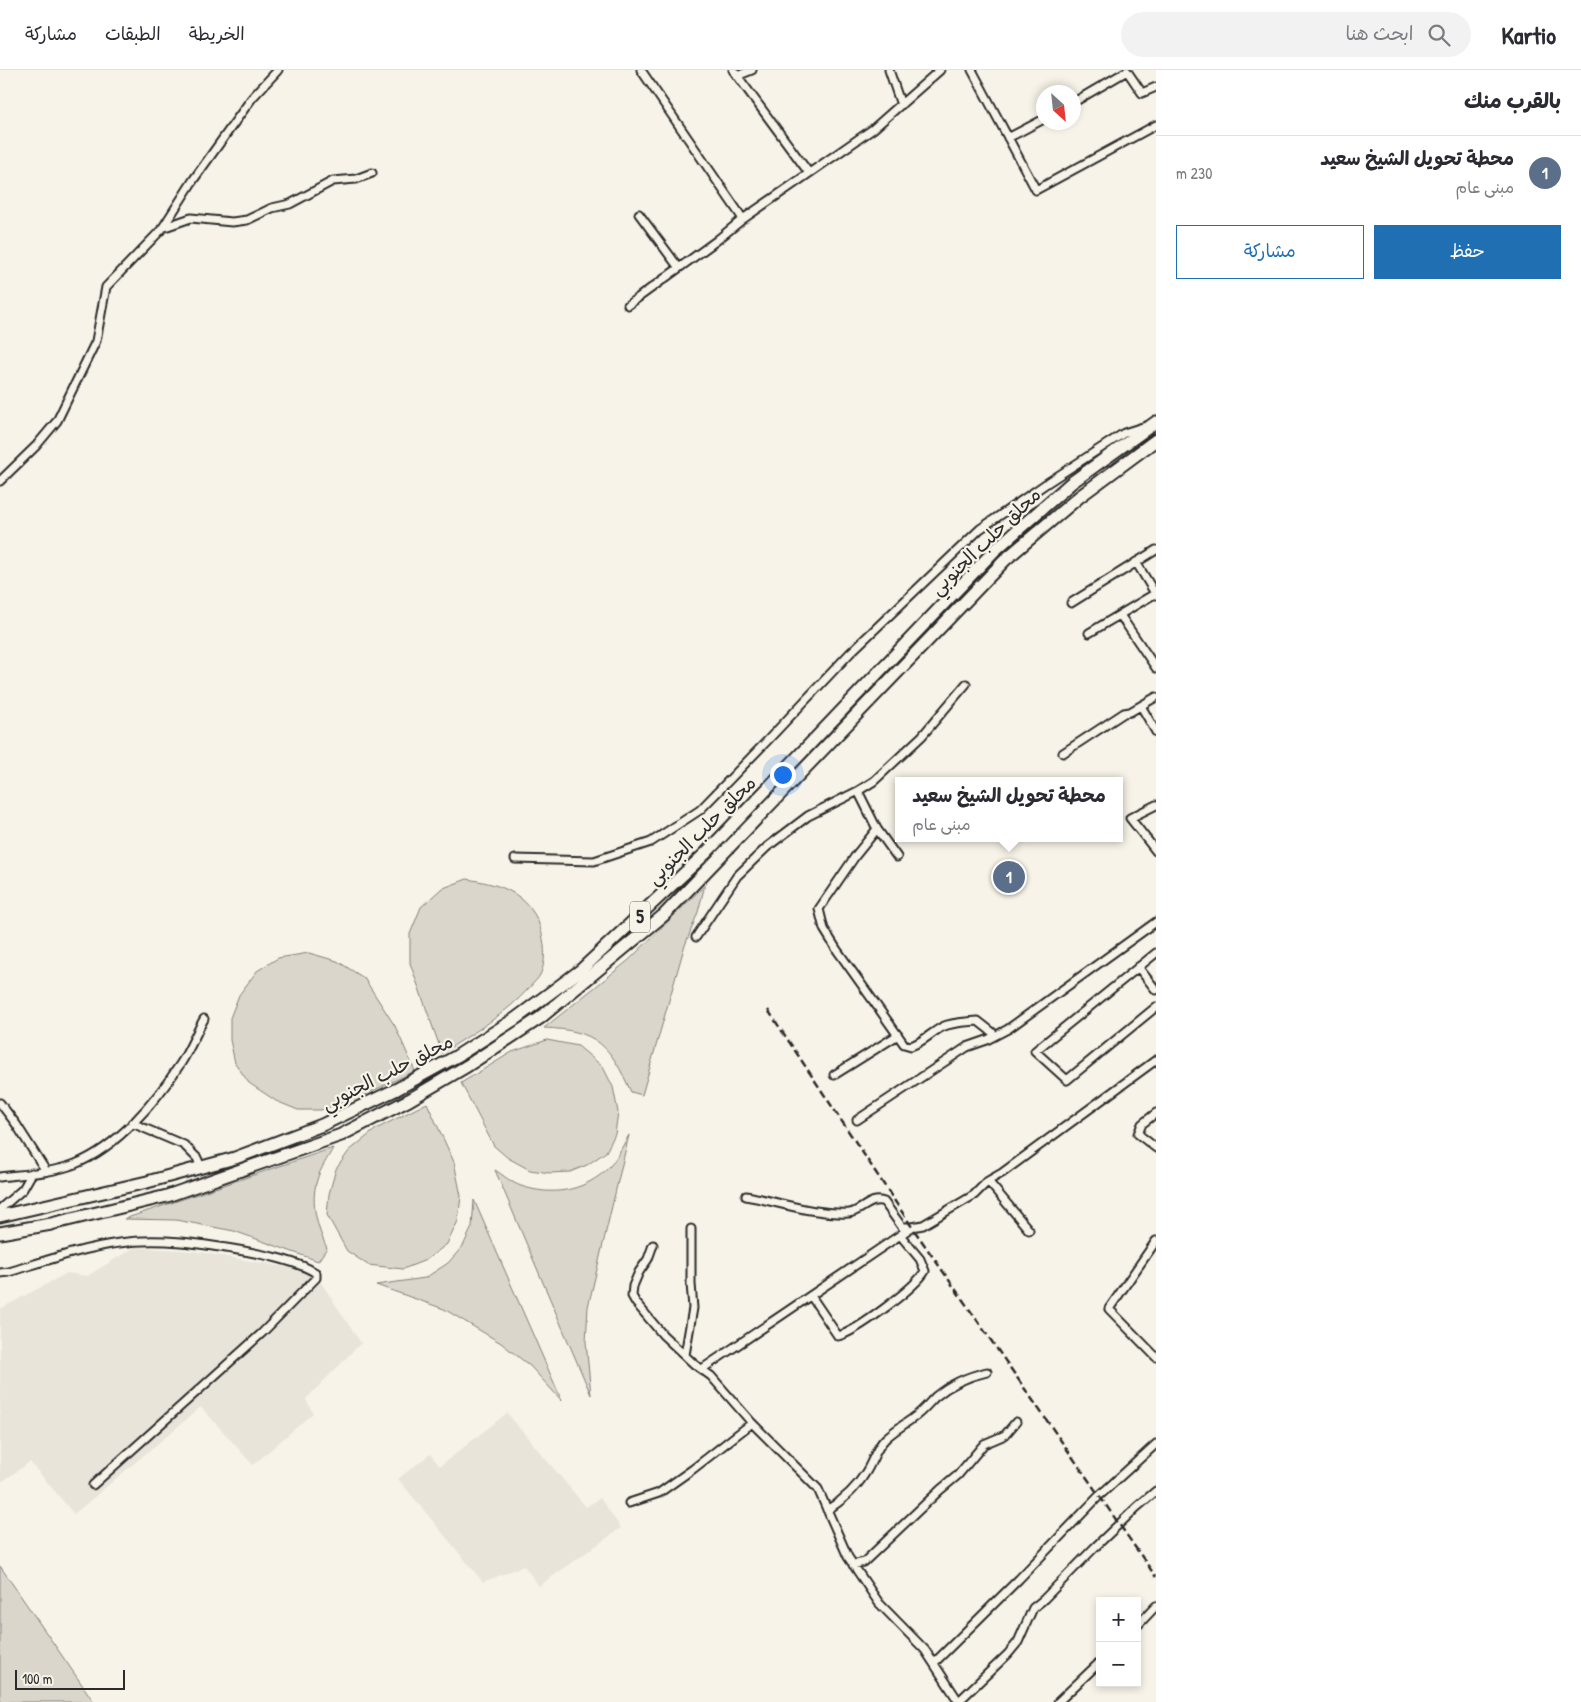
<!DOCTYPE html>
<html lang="ar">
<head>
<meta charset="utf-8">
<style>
  :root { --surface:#fff; --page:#f2f2f3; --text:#2b2b33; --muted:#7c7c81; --line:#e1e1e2; --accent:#1f6fb2 }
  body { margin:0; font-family:"Patrick Hand","Playpen Sans Arabic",sans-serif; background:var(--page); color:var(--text); direction:rtl }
  .controls { position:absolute; right:15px; bottom:15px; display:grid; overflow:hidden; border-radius:0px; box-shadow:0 2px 8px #0003 }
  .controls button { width:45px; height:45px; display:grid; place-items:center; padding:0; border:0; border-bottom:1px solid var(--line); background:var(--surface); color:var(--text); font:25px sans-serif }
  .compass { position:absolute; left:1036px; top:15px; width:45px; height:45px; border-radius:50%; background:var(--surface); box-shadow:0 2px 8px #0003; rotate:153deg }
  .scale { position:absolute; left:15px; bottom:12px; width:110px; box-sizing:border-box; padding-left:5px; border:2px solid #2b2b2b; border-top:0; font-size:14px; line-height:18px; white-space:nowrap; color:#2b2b2b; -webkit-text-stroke:4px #f7f3e8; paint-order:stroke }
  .you { position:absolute; left:782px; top:704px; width:18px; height:18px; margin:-12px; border:4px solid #fff; border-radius:50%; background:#1a73e8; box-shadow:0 0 0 8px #1a73e833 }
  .badge { display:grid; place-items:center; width:32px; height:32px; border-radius:50%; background:var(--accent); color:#fff; font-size:16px; font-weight:700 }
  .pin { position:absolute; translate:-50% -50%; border:2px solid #fff; box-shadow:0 1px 5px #0006 }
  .popup { position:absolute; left:895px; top:707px; width:228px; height:65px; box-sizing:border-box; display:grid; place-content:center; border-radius:0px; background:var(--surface); filter:drop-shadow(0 1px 4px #0005); font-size:16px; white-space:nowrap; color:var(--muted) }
  .popup b { font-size:19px; color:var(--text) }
  .popup::after { content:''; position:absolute; left:50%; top:100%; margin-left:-10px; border:10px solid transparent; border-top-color:var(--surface) }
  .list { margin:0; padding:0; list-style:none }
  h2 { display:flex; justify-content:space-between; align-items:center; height:65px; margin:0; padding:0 20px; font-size:21px }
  h2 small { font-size:16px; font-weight:400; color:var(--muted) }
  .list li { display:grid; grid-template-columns:32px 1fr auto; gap:15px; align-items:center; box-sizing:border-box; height:75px; padding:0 20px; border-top:1px solid var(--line) }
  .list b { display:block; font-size:19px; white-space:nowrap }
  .list p { margin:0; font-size:16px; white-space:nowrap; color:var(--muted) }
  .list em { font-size:16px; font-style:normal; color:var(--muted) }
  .actions { display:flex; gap:10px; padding:15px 20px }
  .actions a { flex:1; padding:11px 0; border:1px solid var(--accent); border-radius:0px; text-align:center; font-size:18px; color:var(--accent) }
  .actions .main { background:var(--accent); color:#fff }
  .icon { flex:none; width:28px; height:28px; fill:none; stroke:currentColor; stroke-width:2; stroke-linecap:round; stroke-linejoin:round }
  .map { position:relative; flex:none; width:1156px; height:1632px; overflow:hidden; direction:ltr }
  header { display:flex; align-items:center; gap:30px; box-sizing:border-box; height:70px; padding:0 25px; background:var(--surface); border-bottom:1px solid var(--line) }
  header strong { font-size:24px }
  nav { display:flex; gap:28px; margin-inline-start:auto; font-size:18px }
  .search { width:350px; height:45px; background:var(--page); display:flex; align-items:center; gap:12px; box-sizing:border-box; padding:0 18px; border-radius:28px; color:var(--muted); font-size:19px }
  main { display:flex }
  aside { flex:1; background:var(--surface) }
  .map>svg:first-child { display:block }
  .built { fill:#e8e4da }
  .green { fill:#dad6cc; stroke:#82807c }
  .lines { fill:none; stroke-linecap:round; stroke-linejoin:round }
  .minor-casing { stroke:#2b2b2b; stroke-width:11 }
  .trunk-casing { stroke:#2b2b2b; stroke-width:15 }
  .minor { stroke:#f7f3e8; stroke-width:7 }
  .trunk { stroke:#f7f3e8; stroke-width:11 }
  .rail { stroke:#2b2b2b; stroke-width:2.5; stroke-dasharray:8 4; stroke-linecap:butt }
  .labels { text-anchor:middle; stroke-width:4.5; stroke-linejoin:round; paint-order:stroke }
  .shield { fill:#f7f3e8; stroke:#686764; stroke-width:1 }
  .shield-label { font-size:18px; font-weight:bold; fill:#2b2b2b }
  .street-label { font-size:19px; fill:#2b2b2b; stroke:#f7f3e8 }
</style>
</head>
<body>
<header>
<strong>Kartio</strong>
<div class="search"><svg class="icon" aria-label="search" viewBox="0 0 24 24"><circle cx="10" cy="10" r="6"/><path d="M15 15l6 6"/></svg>ابحث هنا</div>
<nav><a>الخريطة</a><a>الطبقات</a><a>مشاركة</a></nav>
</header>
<main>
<aside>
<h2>بالقرب منك<small></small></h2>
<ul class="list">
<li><span class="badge" style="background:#5c6f8a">1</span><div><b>محطة تحويل الشيخ سعيد</b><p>مبنى عام</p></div><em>230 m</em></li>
</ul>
<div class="actions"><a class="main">حفظ</a><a>مشاركة</a></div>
</aside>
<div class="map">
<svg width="1156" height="1632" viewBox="0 0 1156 1632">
  <rect width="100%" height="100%" fill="#f7f3e8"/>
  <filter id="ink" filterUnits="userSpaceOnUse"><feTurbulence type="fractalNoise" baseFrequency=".02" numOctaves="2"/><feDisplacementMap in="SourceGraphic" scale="10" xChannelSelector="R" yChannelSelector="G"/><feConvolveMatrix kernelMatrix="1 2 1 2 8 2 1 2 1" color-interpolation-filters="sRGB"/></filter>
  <g filter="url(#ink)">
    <path class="built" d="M135,1177L193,1181L314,1202L361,1273L306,1329L313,1343L253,1395L201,1337L74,1444L30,1392L0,1413V1239L67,1203L87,1206Z
      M507,1343L586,1437L600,1428L621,1458L539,1516L524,1496L483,1512L398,1409L430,1384L440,1396Z"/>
    <path class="green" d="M467,809C497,814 522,820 537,849C544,865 548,889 540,905C538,909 533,913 530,917C505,945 473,963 442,983L410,893V864L421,837L441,819Z
      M705,815L698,842L684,878L642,1025L631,1022C610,975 597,960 544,958L629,890Z
      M309,883L337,891L364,908L395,956L415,1001L366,1024L321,1040H298L276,1031L249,1013L235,993L230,970V948L239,925L257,901L278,888Z
      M547,970L578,976L603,997L613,1017L618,1042L615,1064L606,1082L587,1095L570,1102L550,1103L530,1100L508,1088L494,1076L461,1013L512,982Z
      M427,1033L454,1092L461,1126L458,1151L447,1174L426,1190L403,1199L368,1195L347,1181L327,1145L329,1124L336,1099L349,1081L376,1059Z
      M629,1065L588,1237L586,1272L591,1325L495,1100C503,1105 512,1113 521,1116C551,1126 581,1122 605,1101C616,1092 622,1076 629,1065Z
      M333,1078C328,1088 320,1099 317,1110C310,1133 317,1157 327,1178L318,1191L234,1161L176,1150L124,1149Z
      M474,1130L562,1331L530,1296L501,1273L444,1239L376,1215L425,1208L448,1193L463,1176L472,1157Z
      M0,1496L94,1632H0Z"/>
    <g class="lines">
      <defs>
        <path id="minor" d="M641,0L743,149
          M733,0L809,103
          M889,0L901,35
          M972,0L1036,120L1156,55
          M737,6L752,0
          M1074,32L1127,1L1142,23L1156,17
          M1008,68L1044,49
          M639,144L679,198
          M162,158L191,148L232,152L247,150L272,138L290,134L333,111L356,109L372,103
          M628,235L716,171L743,149L873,59L940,0
          M0,411L36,376L57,351L96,271L106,217L162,159L194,109L252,28L278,0
          M1136,492L1156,525
          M1071,533L1156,480
          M1120,545L1156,598
          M1089,563L1156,523
          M1141,636L1156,662
          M1063,683L1124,643L1130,642L1156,627
          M858,721L877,759L897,787
          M1156,735L1130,748L1156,781
          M877,759L856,785L819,839L824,859L837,880L904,974L911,976C923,972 931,963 942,957C952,952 967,952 978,951L992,962L994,966
          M515,789L594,791L651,772L700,740L767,671L850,583L980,459L1047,413L1124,363L1146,356
          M696,867L737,806L767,777L808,746L858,721L874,711L922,666L966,614
          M1156,883L1035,981L1067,1010L1156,937
          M1138,897L1156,920
          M834,1005L898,965
          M0,1033L16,1054L46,1101
          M1156,1043L1142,1054L1138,1064L1156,1078
          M857,1050L967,977L987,970L1008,959L1156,852
          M132,1053L184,1075L197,1088L201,1097
          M0,1107C25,1104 52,1103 75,1094C118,1077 156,1031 181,993C190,979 196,963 204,949
          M988,1111L1029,1160
          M746,1126C780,1132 814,1145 849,1143C861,1142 871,1126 884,1132L902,1157H911
          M0,1139L23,1119L32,1103
          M1156,1171L1109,1239L1156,1287
          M653,1175L648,1189L639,1202L633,1216L632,1226L636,1233L663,1265L694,1294L711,1306L752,1353
          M0,1203L9,1202C45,1191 82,1178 119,1173C161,1167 202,1174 244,1181C265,1185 298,1191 316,1203V1208L262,1263L93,1415
          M811,1226L838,1266C856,1262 916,1217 925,1201L920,1189L900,1165
          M685,1285L693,1238L691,1214V1159
          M702,1299L912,1157L923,1155L974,1125L988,1111L1002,1103L1156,990
          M629,1433L659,1423L693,1399L752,1353L818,1419L848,1487L879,1533L925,1580L959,1632
          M827,1440C842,1431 857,1417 866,1402C873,1391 876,1378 885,1369C893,1361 904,1355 913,1348C922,1342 928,1334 935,1327C949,1315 969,1306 987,1302
          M853,1495L864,1492L940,1420L958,1405L984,1374L1005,1365L1016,1352
          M1137,1556L1156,1536
          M934,1593L1019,1509L1099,1426L1156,1374
          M958,1632L1008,1584L1018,1572L1033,1538L1043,1530L1094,1478L1137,1437L1156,1421
          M1058,1632L1100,1592"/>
        <path id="trunk" d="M0,1146L147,1112L235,1088L322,1055L397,1019L457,986L515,949L581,900L706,783L995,480L1071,413L1156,352
          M0,1163L51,1154L167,1126L341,1065L409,1030L467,996L540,948L664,845L1006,489L1079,427L1156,370"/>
      </defs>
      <use href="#minor" class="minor-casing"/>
      <use href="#trunk" class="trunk-casing"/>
      <use href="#minor" class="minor"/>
      <use href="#trunk" class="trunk"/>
      <path class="rail" d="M768,940L912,1157L1156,1507"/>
    </g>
  </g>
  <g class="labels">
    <rect class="shield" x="630" y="831.5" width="20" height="31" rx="4"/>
    <g class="shield-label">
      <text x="640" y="853">5</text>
    </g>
    <g class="street-label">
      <text transform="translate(985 471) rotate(-44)" y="7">محلق حلب الجنوبي</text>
      <text transform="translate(701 760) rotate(-45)" y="7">محلق حلب الجنوبي</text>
      <text transform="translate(387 1002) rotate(-27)" y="7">محلق حلب الجنوبي</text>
    </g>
  </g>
</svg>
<div class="controls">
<button>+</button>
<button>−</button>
</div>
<svg class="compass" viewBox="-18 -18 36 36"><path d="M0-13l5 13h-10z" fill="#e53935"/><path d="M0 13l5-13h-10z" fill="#7c7c81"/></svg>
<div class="scale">100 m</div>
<div class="you"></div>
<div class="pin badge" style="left:1009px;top:807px;background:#5c6f8a">1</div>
<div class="popup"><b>محطة تحويل الشيخ سعيد</b>مبنى عام</div>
</div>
</main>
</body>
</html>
